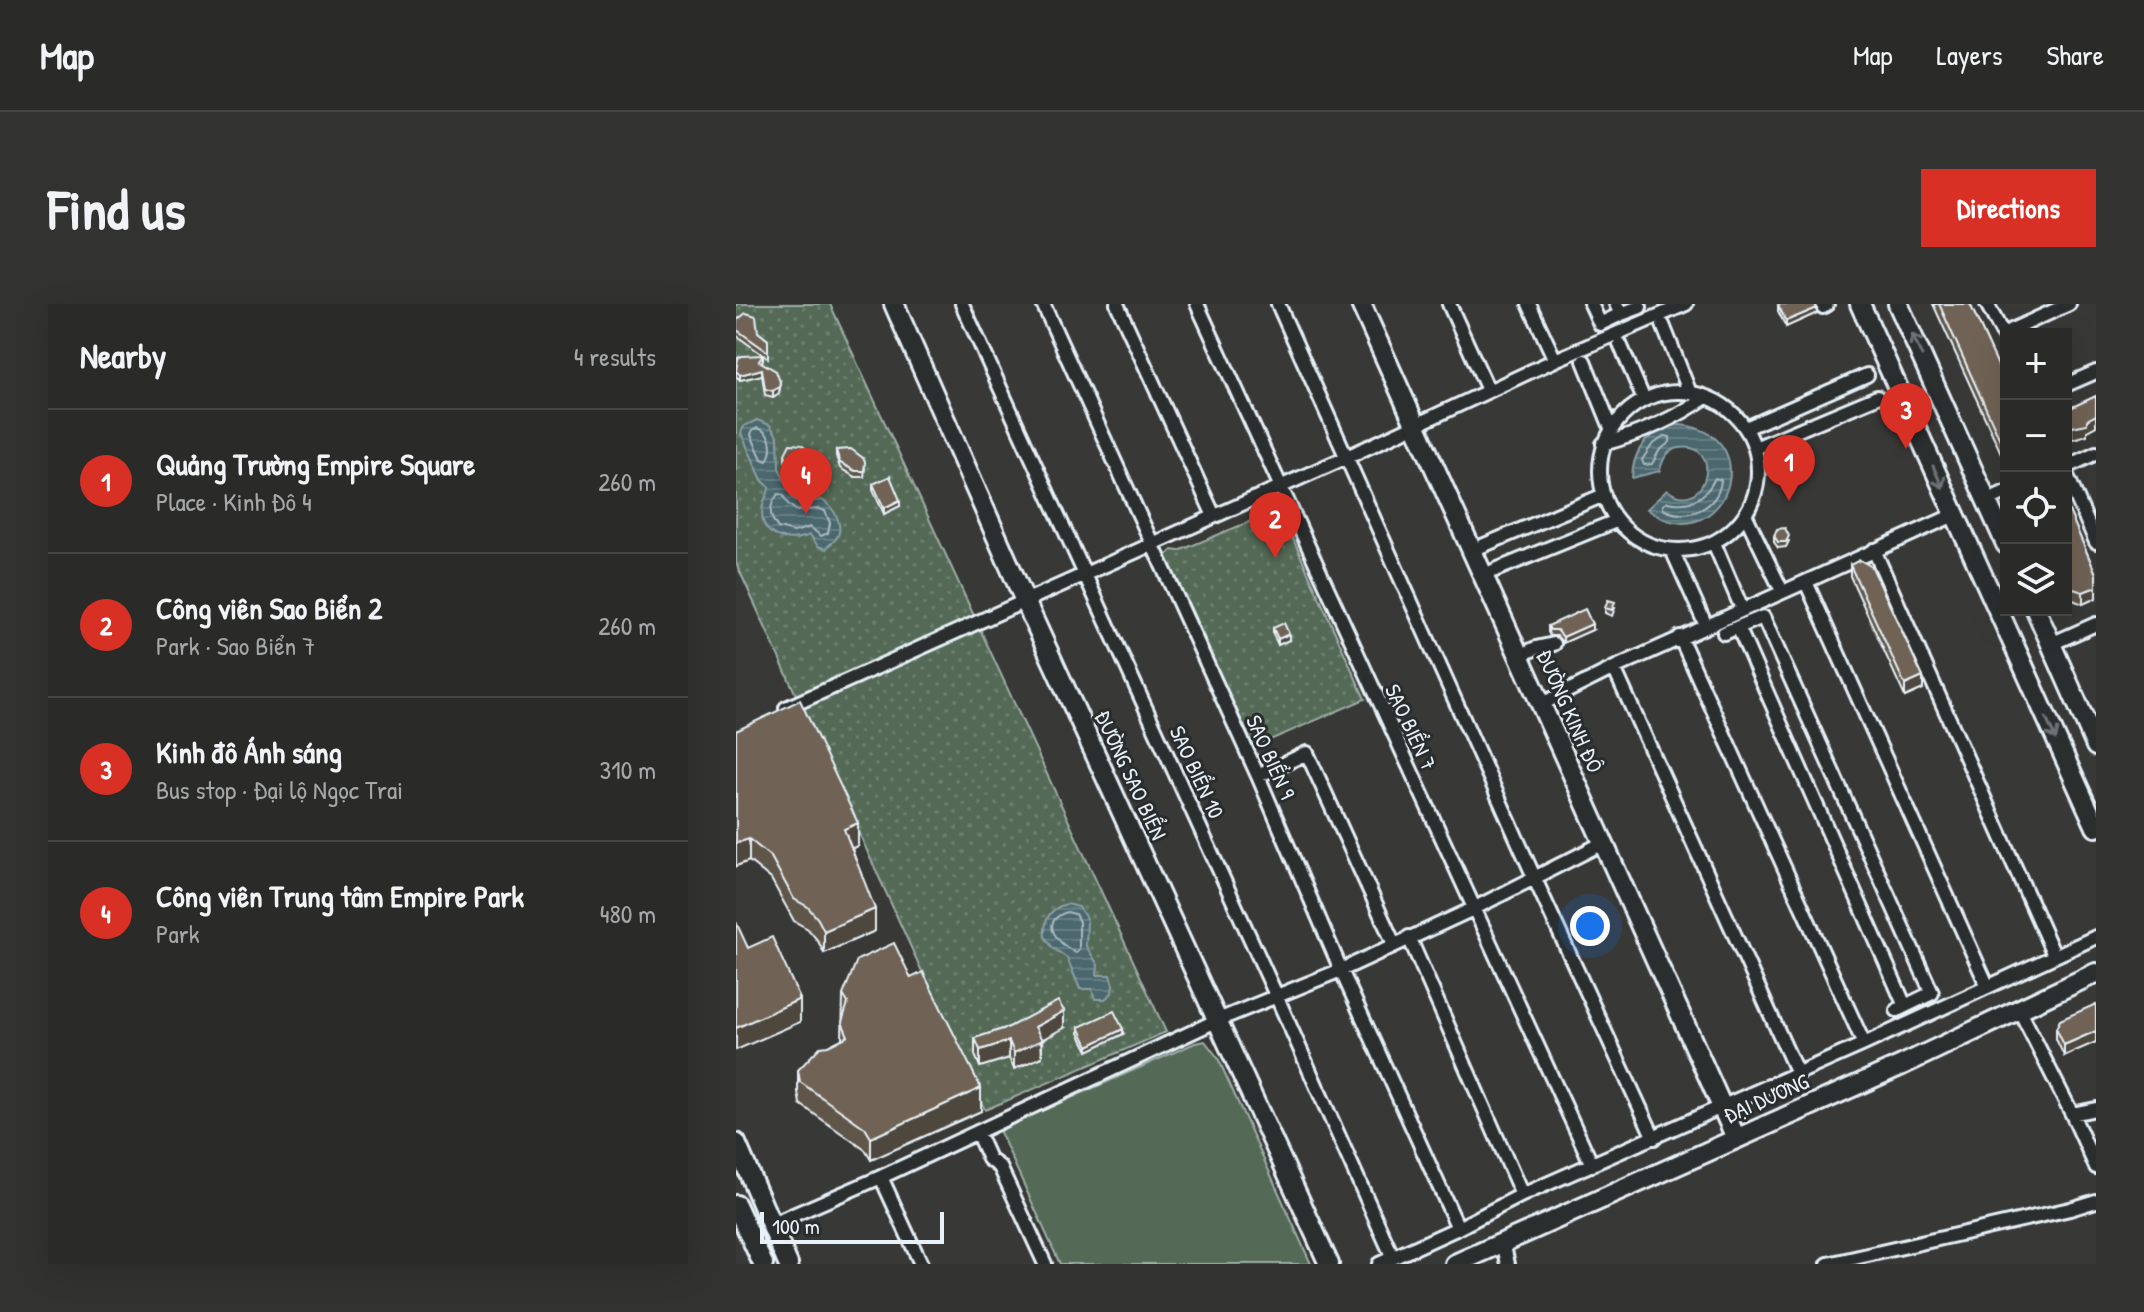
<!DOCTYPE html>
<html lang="en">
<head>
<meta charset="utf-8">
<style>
  :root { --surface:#2a2a28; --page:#323230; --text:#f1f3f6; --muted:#a5a7a8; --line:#464645; --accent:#d93025 }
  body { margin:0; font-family:"Patrick Hand",sans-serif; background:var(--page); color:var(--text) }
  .controls { position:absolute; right:24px; top:24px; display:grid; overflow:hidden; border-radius:0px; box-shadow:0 8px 32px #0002 }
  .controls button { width:72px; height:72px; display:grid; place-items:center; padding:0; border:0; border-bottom:2px solid var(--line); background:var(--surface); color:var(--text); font:40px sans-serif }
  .scale { position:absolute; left:24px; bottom:20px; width:184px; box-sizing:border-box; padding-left:8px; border:4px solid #e8f1f8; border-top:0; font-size:22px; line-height:28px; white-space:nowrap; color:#e8f1f8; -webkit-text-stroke:6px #2a2d2e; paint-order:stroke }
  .you { position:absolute; left:854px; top:622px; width:28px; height:28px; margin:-20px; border:6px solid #fff; border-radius:50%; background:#1a73e8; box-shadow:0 0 0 12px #1a73e833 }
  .badge { display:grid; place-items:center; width:52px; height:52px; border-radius:50%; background:var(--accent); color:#fff; font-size:26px; font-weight:700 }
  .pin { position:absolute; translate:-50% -66px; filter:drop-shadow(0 2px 4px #0008) }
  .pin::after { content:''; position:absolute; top:42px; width:28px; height:24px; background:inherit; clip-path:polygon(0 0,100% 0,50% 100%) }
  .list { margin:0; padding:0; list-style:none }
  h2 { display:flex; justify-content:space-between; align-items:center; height:104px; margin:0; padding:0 32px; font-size:34px }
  h2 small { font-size:26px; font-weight:400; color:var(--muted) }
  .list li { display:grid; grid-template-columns:52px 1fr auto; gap:24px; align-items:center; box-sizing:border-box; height:144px; padding:0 32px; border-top:2px solid var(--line) }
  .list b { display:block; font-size:30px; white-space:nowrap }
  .list p { margin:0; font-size:26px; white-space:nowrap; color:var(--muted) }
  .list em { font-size:26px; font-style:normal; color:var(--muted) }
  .icon { flex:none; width:44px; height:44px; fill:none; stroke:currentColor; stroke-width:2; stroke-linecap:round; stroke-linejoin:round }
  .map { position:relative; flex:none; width:1360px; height:960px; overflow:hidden; border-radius:0px }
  header { display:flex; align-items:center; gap:48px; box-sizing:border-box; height:112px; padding:0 40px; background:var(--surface); border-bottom:2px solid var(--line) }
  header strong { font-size:38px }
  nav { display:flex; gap:44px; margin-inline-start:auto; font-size:28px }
  .intro { display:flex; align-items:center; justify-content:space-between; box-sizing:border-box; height:192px; padding:0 48px }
  h1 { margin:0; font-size:56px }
  .button { padding:20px 36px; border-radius:0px; background:var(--accent); color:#fff; font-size:28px; font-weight:700 }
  main { display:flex; gap:48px; padding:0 48px }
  aside { flex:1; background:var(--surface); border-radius:0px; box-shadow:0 8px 32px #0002 }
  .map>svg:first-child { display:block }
  .grass { fill:#546b57; stroke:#9eaea8; stroke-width:2 }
  .park { fill:url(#park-dots); stroke:#9eaea8; stroke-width:2 }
  .water { fill:url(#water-rules); stroke:#8a9fa5; stroke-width:2 }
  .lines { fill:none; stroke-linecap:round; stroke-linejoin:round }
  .shore { stroke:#a9bac1; stroke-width:2 }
  .street-casing { stroke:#e8f1f8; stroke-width:18 }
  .secondary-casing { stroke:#e8f1f8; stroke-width:24 }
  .street { stroke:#2a2d2e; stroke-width:12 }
  .secondary { stroke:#2a2d2e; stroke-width:18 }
  .wall { fill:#5f5649; stroke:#e8f1f8; stroke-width:2 }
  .shaded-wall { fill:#4e463c; stroke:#e8f1f8; stroke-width:2 }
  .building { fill:#6f6455; stroke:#e8f1f8; stroke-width:2 }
  .oneway { stroke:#6c7275 }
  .labels { text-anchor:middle; stroke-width:6; stroke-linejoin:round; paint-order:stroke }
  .street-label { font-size:22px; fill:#e8f1f8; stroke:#2a2d2e }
</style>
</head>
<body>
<header>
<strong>Map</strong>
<nav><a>Map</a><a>Layers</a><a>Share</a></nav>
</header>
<div class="intro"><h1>Find us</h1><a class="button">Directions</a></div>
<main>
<aside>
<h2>Nearby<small>4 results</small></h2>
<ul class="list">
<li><span class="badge">1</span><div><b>Quảng Trường Empire Square</b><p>Place · Kinh Đô 4</p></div><em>260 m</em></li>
<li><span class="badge">2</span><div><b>Công viên Sao Biển 2</b><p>Park · Sao Biển 7</p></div><em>260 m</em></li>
<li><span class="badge">3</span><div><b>Kinh đô Ánh sáng</b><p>Bus stop · Đại lộ Ngọc Trai</p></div><em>310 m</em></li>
<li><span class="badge">4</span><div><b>Công viên Trung tâm Empire Park</b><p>Park</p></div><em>480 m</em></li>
</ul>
</aside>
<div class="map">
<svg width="1360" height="960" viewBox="0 0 1360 960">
  <defs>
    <pattern id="park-dots" width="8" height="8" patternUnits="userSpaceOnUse" patternTransform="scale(2)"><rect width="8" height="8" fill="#546b57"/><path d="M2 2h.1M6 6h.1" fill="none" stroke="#6d8170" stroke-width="1.8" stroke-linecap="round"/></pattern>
    <pattern id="water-rules" width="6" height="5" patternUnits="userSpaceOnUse" patternTransform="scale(2)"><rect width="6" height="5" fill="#4b686e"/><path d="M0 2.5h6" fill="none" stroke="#657e83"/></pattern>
  </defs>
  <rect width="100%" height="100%" fill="#383836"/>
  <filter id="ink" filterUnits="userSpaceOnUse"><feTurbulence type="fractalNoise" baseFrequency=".0125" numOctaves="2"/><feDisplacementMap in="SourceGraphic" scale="16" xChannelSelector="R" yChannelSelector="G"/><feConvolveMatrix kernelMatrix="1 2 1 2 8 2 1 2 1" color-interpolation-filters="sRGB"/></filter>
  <g filter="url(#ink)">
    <path class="grass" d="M469,737L482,754L575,960H324L263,826L459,739Z"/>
    <path class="park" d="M0,0H94L430,728L249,806L0,259Z
      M533,202L543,205L549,217L629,395L518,443L469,343L470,337L439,271L435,269L430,252L436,246L443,247L520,215L525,205Z"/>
    <path class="water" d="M21,116L34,121L42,133L43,164L57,195L66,199L86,196C98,203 111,224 98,237C95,240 92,241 90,245L82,242L74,231C50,240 21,233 27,201C28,194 33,191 33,183L26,176L5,129L8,122Z
      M944,121C1037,130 985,261 911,205L931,186C971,215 989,136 943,144C931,146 926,156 924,167L896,174C897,145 914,124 944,121Z
      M331,600L343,603L351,616L350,642L362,661L361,671H374L377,681L376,689L369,695H359L356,685H344L331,654L317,644L309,633C308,616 313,604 331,600Z"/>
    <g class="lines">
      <path class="shore" d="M21,124C36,128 38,145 31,157L26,155L15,131L16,127Z
        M929,132L934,133V138L923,147L916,160L908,161L906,156L916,141Z
        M979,174L985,176C983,204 951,218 927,205V201L931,198C954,203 969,195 979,174Z
        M42,190L47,191L52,200L61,207L83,205L89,207L94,219L92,229L85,232L74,223L58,228L42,224C32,212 33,202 42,190Z
        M331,608L339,610L343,618V645L340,649C323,640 301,618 331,608Z"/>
      <defs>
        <path id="street" d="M226,0L540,691L657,954
          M307,0L522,472L605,666L722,924
          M381,0L478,212
          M461,0L856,861
          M542,0L798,573L918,834
          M713,0L752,86
          M793,0L819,56
          M855,0L864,20L885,10L880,0
          M1251,0L1270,36
          M1087,3L1091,0
          M885,10L904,3
          M927,21L954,89
          M1267,30L1333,0
          M884,40L908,96
          M848,57L876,126
          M1330,81L1360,68
          M864 167a79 79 0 1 1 158 0a79 79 0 1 1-158 0Z
          M1010,124L1131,71
          M867,140C904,130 940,114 970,93
          M1019,144L1141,93
          M1330,163L1360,149
          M1330,169L1360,238
          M1250,197L1270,188
          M1010,212L1043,281
          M978,239L1003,298
          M746,242L868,191
          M936,246L967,315
          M1138,246L1318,651
          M757,267L880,217
          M1070,278L1251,681
          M1002,323L1169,702
          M988,329L1027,313L1196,689L1161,706
          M944,333L1128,740
          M1315,340L1360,320
          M783,352L800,344L818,340
          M878,364L1061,769
          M806,400L878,364L1218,211
          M50,404L611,153L819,56L950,0
          M522,472L571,449L658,640
          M673,633L786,891
          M1283,705L1336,810L1360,863
          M1336,810L1360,805
          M241,828L253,855L264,863L309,960
          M145,873L185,960
          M34,921L145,873L482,716L605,666L737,605L867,539
          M767,938L772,960
          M643,960L722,924L786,891L1128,740L1360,633
          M1092,960L1334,905L1360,897"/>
        <path id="secondary" d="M158,0L289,297L593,960
          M625,0L1000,834
          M1124,0L1360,523
          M1162,0L1270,240
          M1300,306L1360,442
          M0,839L52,960
          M0,901L27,960
          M719,960L1166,761L1360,669"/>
      </defs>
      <use href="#street" class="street-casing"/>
      <use href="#secondary" class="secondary-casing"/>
      <use href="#street" class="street"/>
      <use href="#secondary" class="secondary"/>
    </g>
    <path class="wall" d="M1197,0H1234L1270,79V160Z
      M1042,1H1080L1081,9L1050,23L1042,7Z
      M1,16L22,28L32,36V54L27,51V56L26,59L44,84L43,89L37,93L29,91L26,71L4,76L0,72V64L27,51L1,32Z
      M1360,92V122L1351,127V131L1336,135L1330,122V106Z
      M100,146L129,164L128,173H119L104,164L100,152Z
      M49,150L77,152V168L72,172L57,170L54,166L49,156Z
      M137,180L164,202L148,210L137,186Z
      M1330,200L1360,270V294L1347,300L1334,295L1330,287Z
      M1038,232L1053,237L1050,243L1042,244L1038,238Z
      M1114,261L1187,385L1169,393L1114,272Z
      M869,304H879L876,312L869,309Z
      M812,322L856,326L827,339L821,332H814L812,328Z
      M537,324L553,336L542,341L537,330Z
      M0,427L122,542L116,544L139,627L88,649L82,637L72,625L58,617L35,575L13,557L0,562Z
      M175,674L245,807L135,856L129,846L64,800L62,788V766L92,742L106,735L107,691Z
      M1360,700L1328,752L1320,735V724Z
      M273,723L328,724L306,736V753L278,765L273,754L244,763L239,751V734Z
      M343,723L387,730L352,747L343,729Z"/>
    <path class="shaded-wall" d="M1081,4V9L1050,23V17Z
      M26,65V71L4,76V71Z
      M44,78L43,89L37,93V87Z
      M1360,111V122L1351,127V131L1336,135V123Z
      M77,163V168L72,172V167Z
      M164,196V202L148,210V204Z
      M1360,283V294L1347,300V288Z
      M856,320V326L827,339V333Z
      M553,330V336L542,341V335Z
      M1187,373V385L1169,393V381Z
      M122,519V542L108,547V525Z
      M13,535V557L0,562V539Z
      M139,605V627L88,649V627Z
      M64,695V718L0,746V724Z
      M328,707V724L305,736L306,753L278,765V749L299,723Z
      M387,725V730L352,747V742Z
      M1360,727V738L1328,752V741Z
      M273,737V754L244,763V746Z
      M245,784V807L135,856V834Z"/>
    <path class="building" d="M1045,0H1079L1081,4L1050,17L1042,1Z
      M1203,0H1234L1270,79V149Z
      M10,9L20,12L22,28L32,36V48L1,26V16Z
      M27,51L23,57L40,67L44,78L43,83L37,87L29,85L26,65L4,71L0,67L2,54L6,52Z
      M1360,92V111L1351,116V120L1336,123L1330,111V106Z
      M54,140L66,141L77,152V163L72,167L57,164L54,161L49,150Z
      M115,145L127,154L129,158L128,167H119L104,159L100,146Z
      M154,172L164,196L148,204L137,180Z
      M1330,200L1360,270V283L1347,288L1334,284L1330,275Z
      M1049,224L1053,232L1050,238H1042L1038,232L1041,225Z
      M1124,256L1136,263L1187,373L1169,381L1114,261Z
      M872,296L879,298L876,306L869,304Z
      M849,305L856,320L827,333L821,326H814L812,322Z
      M548,319L553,330L542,335L537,324Z
      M64,396L122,519L108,525L139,605L88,627L82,615L72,603L58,595L35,553L13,535L0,539V427Z
      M0,618L12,644L36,633L64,695L0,724Z
      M158,639L175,674L187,668L245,784L135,834L129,824L64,778L62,766L84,743L92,742L112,732L106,718L112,699L107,691L121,656Z
      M322,697L328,707L299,723L306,736L278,749L273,737L244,746L239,734L273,723Z
      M1360,700V727L1328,741L1320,724L1324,716Z
      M378,707L387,725L352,742L343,723Z"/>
    <defs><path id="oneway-shaft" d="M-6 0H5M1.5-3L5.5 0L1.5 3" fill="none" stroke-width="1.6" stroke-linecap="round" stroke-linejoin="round" transform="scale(2)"/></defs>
    <g class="oneway">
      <use href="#oneway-shaft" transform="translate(1181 41) rotate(-114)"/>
      <use href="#oneway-shaft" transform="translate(1202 173) rotate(66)"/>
      <use href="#oneway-shaft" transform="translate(1315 425) rotate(65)"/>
    </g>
  </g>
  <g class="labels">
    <g class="street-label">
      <text transform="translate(834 407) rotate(66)" y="8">ĐƯỜNG KINH ĐÔ</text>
      <text transform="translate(675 423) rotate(65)" y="8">SAO BIỂN 7</text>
      <text transform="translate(535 453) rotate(66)" y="8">SAO BIỂN 9</text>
      <text transform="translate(461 468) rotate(65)" y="8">SAO BIỂN 10</text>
      <text transform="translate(395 471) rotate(65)" y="8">ĐƯỜNG SAO BIỂN</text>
      <text transform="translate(1030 794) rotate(-24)" y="8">ĐẠI DƯƠNG</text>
    </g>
  </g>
</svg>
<div class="controls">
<button>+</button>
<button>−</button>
<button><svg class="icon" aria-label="locate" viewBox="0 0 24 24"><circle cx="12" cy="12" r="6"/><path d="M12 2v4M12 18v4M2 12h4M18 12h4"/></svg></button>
<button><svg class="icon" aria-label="layers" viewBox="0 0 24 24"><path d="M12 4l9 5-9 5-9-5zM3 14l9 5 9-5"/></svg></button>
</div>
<div class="scale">100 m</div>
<div class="you"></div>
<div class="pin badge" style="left:1053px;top:197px">1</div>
<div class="pin badge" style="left:539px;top:254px">2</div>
<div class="pin badge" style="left:1170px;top:145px">3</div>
<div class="pin badge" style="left:70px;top:210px">4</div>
</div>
</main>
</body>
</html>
